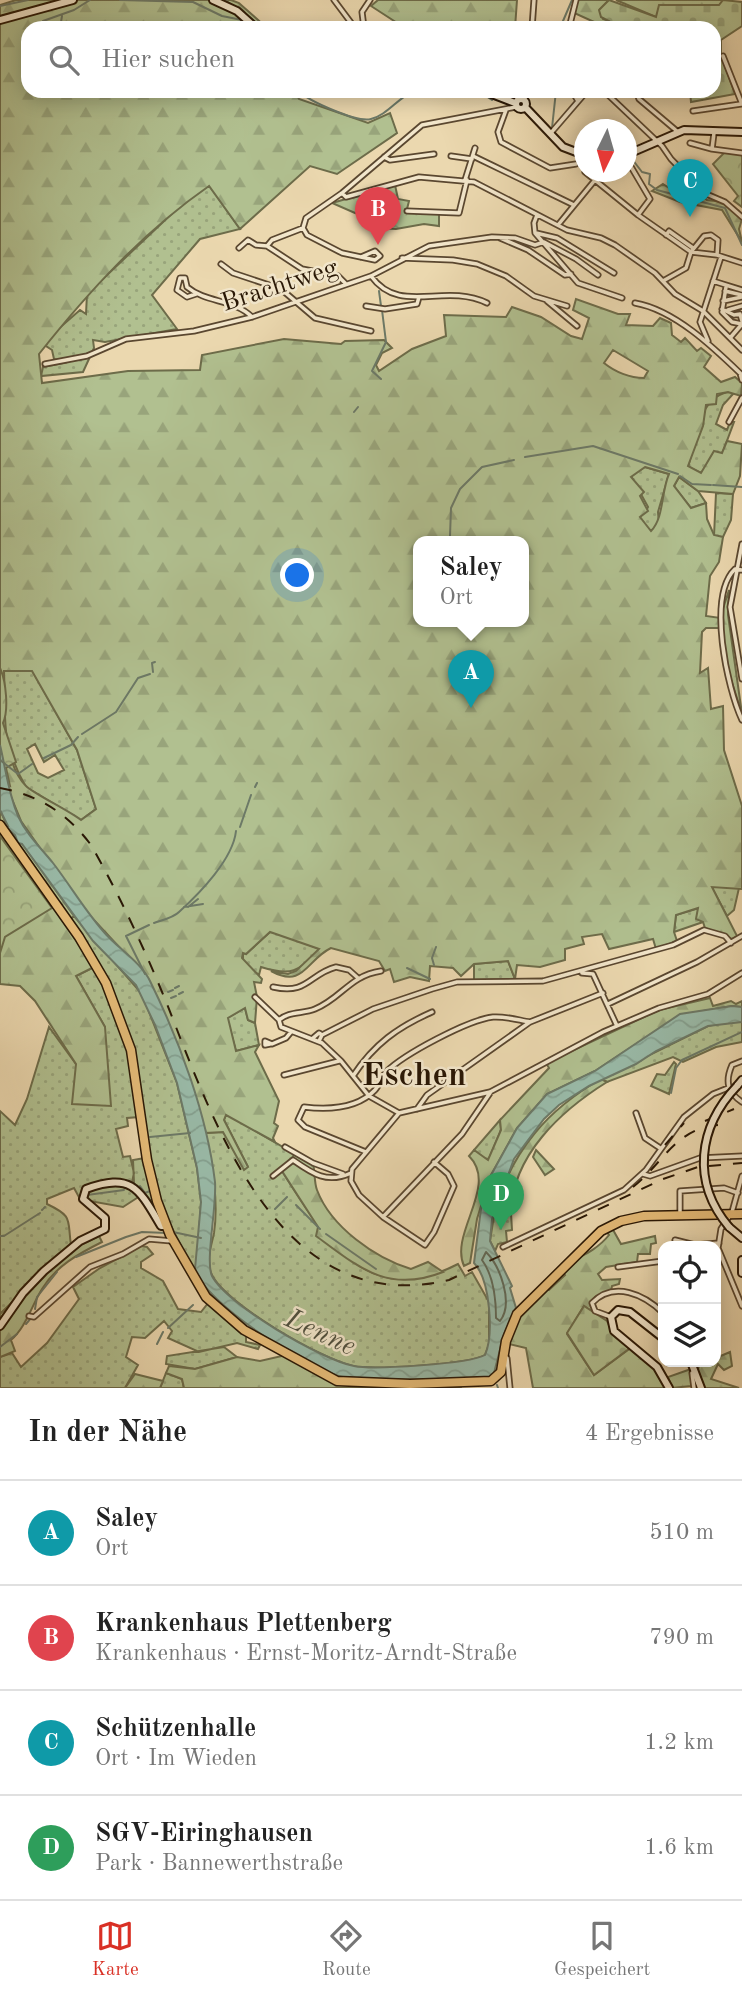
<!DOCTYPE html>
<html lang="de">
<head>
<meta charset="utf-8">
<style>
  :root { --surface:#fff; --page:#f6f6f6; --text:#222; --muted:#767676; --line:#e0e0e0; --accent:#d93025 }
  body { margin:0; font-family:"Old Standard TT",serif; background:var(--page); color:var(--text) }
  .controls { position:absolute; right:21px; bottom:21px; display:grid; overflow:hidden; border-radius:14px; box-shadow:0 4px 18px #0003 }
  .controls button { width:63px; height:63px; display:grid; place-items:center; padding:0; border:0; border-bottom:2px solid var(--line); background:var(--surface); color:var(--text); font:35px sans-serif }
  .compass { position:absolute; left:574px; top:119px; width:63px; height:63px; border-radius:50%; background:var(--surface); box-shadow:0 4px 18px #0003; rotate:185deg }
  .you { position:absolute; left:298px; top:576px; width:24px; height:24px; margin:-18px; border:5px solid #fff; border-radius:50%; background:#1a73e8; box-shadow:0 0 0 10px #1a73e833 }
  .badge { display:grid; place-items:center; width:46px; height:46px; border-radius:50%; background:var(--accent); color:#fff; font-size:23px; font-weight:700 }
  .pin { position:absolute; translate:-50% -58px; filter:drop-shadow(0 2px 4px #0008) }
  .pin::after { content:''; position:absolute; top:37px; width:24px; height:21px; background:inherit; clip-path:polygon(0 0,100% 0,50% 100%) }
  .popup { position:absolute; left:413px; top:536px; width:116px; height:91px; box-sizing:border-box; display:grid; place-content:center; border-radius:14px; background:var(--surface); filter:drop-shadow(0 2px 5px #0005); font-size:23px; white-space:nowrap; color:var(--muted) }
  .popup b { font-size:26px; color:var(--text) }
  .popup::after { content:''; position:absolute; left:50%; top:100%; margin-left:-14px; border:14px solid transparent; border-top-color:var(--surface) }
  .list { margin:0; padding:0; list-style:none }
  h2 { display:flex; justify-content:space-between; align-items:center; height:91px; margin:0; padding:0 28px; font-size:30px }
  h2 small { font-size:23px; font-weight:400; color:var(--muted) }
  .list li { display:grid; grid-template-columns:46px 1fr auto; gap:21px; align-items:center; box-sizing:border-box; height:105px; padding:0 28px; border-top:2px solid var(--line) }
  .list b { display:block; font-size:26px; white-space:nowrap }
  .list p { margin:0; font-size:23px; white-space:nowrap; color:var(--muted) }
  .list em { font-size:23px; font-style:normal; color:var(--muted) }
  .icon { flex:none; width:38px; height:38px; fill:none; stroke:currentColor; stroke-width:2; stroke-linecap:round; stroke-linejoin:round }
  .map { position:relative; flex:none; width:742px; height:1388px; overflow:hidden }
  .search { position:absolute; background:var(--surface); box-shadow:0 4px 18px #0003; left:21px; right:21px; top:21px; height:77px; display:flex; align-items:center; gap:18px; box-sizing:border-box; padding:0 24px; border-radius:21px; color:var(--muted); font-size:26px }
  .sheet { height:511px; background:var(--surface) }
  nav { display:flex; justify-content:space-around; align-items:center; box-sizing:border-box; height:98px; border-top:2px solid var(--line); background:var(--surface); font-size:19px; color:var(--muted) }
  nav a { display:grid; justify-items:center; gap:4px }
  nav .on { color:var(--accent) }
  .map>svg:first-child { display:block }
  .grass { fill:url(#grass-dots); stroke:#6d6c4a; stroke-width:2; fill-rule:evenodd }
  .forest { fill:url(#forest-firs); stroke:#6d6c4a; stroke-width:2; fill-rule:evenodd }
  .cemetery { fill:url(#cemetery-stones); stroke:#6d6c4a; stroke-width:2 }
  .park { fill:url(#park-crowns); stroke:#6d6c4a; stroke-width:2 }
  .water { fill:url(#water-waves); stroke:#6c7967; stroke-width:2 }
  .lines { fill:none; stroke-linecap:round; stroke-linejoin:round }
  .shore { stroke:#616856; stroke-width:2 }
  .stream { stroke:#6c7967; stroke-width:2 }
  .street-casing { stroke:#5a4730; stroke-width:7 }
  .secondary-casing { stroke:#291705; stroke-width:10 }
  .primary-casing { stroke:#291705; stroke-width:11 }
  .street { stroke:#f2e6cb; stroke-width:3.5 }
  .secondary { stroke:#f2e6cb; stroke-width:6 }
  .primary { stroke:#e6bc78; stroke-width:8 }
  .rail { stroke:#291705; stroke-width:2; stroke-dasharray:12 12; stroke-linecap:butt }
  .secondary-bridge-casing { stroke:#291705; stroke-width:10; stroke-linecap:butt }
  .secondary-bridge { stroke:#f2e6cb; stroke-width:6 }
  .labels { text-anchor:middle; stroke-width:5; stroke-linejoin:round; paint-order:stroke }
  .street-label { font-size:26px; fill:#291705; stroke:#f2e6cb }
  .water-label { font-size:28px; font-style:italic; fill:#50503e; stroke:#f2e6cb }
  .district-label { font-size:33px; font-weight:bold; fill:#291705; stroke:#f2e6cb }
</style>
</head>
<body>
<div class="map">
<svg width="742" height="1388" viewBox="0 0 742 1388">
  <defs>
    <pattern id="grass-dots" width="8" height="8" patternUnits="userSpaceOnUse" patternTransform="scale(1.75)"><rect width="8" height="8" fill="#b1c090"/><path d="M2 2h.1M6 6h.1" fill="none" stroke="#98a47b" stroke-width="1.8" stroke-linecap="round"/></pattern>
    <pattern id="forest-firs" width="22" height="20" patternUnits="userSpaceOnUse" patternTransform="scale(1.75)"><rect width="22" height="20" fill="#b1c090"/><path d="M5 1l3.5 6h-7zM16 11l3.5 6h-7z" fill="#98a47b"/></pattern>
    <pattern id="cemetery-stones" width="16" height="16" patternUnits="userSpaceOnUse" patternTransform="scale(1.75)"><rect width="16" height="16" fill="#b1c090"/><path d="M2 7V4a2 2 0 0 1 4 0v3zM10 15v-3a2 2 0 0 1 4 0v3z" fill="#98a47b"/></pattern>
    <pattern id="park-crowns" width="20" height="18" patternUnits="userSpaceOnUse" patternTransform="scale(1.75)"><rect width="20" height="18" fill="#b1c090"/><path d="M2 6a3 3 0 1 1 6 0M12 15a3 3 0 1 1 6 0" fill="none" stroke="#98a47b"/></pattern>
    <pattern id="water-waves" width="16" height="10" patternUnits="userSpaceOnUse" patternTransform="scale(1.75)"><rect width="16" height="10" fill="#99baa8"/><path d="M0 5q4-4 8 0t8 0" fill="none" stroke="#849f8f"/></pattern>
  </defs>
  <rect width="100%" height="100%" fill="#ebd8af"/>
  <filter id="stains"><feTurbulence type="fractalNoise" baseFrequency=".00286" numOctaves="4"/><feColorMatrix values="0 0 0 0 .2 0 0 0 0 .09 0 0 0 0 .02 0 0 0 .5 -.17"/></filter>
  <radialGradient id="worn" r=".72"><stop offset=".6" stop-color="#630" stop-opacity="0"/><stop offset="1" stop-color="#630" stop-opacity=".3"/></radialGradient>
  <path class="grass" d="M209,185L240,229L200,239L152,295L177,329L105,342L93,340L94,348L83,372L41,376L43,367L64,363L54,359L52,350L46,346L49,337L80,310L86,314L87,294L180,206Z
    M728,392L734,393L723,405L716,424L727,430L730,422H734L722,454L710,461L701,473L688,467C696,442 697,398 728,392Z
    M645,467L669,474L658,512L659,524L650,532L640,517L648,507L631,476Z
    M679,477L698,491L706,503L691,508L674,486Z
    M716,493L733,494L731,520L723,537L714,536Z
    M32,670L77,750L96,809L81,820L26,787L19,774L5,740L4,671ZM35,744L44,762L55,755L64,770L48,778L38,773L27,749Z
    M711,886L739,888L734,910L727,916Z
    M699,908L703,922L674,932L676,915Z
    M74,916L142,994L177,1083L197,1168L201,1202L197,1278L158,1200L128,1034L70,919Z
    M270,932L277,933L320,949C298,971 293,977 261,967L259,975L243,962V953L246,954Z
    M508,961L515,979L474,980V964Z
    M96,966L125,1035L139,1117L127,1118L128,1126L116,1129L123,1157L130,1156L134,1173L132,1182C115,1176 100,1183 84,1189L80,1199L74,1188L47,1199V1204C74,1217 67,1219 71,1245L0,1314V1111L15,1125L27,1099L49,1027L76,1064L105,1027L76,976Z
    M245,1008L248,1020L255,1023L259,1045L236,1051L227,1018Z
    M731,1021L742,1022V1042L716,1047L683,1062L673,1057L607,1082L601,1079L708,1026Z
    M674,1062L676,1064L669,1094L651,1086L657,1074L665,1075Z
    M226,1114L295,1154L282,1171C326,1240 367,1311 458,1264L465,1276L472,1272L489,1302V1344L485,1355C469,1364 373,1370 353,1366C321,1359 226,1304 212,1275C205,1261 211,1248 214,1233C219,1199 212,1167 205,1133L223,1132L248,1167L224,1120Z
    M500,1120L501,1130L488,1161L474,1150Z
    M145,1158L160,1221L134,1183L133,1160Z
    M124,1183L140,1196L123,1207L84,1200L86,1191L94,1187Z
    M495,1209L511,1213L512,1230L506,1231L507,1242L498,1244L495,1251L490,1241Z
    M141,1246L147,1247L153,1254L141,1262V1268L163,1281L178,1309L201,1312L209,1302L246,1334V1342L260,1345L258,1349L237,1343L199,1352L168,1338L172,1331L164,1321L145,1338L132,1337L126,1357L138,1365L125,1388H0V1357L12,1353L21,1367L47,1343L79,1299L73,1287L100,1268Z
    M224,1347L237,1357L195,1369L166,1364L167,1356Z
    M166,1373L182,1379L184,1388H160Z"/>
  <path class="forest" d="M16,0H231L239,3L267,28H28V91H295L299,99L368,123L390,113L397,133L337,174L310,166L240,229L209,186C143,232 89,291 39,354L42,383L128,371L200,370L202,355L284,339L341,344L345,341L384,340L392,348L382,353L376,365L379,371L412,349L446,336L444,315L506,317L512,307L541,317L571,336L582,339L589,318L573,310L576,299L618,314H630L626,325L653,326L660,318L671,323L672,335L681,342L685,338L697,351L701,348L711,356L704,367L721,382L735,377L742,383L741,396L728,392L717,394L716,404L706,405L703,426L688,466L701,473L714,451L722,453L727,441L742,444L740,476L733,494L698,491L679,477L674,486L691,508L706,503L707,519L714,535L723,537L719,562L710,576L706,616L720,618L729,590L728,615L742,714L721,648L720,628H706L702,632L700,673L708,668L711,709L723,706L724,750L742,806V889L712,887L737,936L732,939L705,928L703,922L696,919L698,908L676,915L674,932L677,941L656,949L653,939L609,949L602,934L582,937L584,944L565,949V960L540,967L517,965L515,979L508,961L474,964L461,976L453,968L430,966L429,981L410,977L394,982L390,969L385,971L379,961L331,948C306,960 304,989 271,971L288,974L296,971L319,949L270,932L246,954L243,953L242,958L262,979L261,983L254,982L257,997L255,1023L248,1020L245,1008L228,1018L236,1051L259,1045L255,1052L279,1101L274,1123L278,1126L273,1138L275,1142L226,1115L224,1120L248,1167L244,1170L223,1132L205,1133L187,1075L148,978L80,905L21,821L6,785L0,745V5ZM613,350L648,371L644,378C630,378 615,372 604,363ZM645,467L669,474C661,492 664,518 651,531L640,517L648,511L640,496L644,492L631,477ZM419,542H524V622H419ZM4,671H32L77,750L96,809L81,820C68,810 34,794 26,786C1,761 5,704 4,671Z
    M378,0H517L515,28H405L371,6Z
    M576,0H609L600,9L603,19L610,21L603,26L572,12Z
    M616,0H723L720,5L694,6L656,17Z
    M663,184L680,195L694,188L707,200L723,202L742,219L739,229L742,242L722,210L680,202L652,191Z
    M0,810L11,834L15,835L18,843H22L74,916L70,919L96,966L76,976L105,1027L111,1106L72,1104L76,1064L35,1001L20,986L0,984Z
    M710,998L713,1006L731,1001L736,1004L742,1001V1007L732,1006L680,1015L595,1071L547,1094L517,1128L490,1177L477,1219L470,1263L464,1266C449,1233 499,1186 469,1156L474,1150L488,1160L501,1130L500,1120L549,1068L546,1063L659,1010Z
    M601,1079L607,1082C562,1110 512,1155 511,1213L495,1209C513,1150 547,1110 601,1079Z
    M536,1150L554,1169L545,1175L533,1157Z
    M295,1154L313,1163C315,1171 314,1182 317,1190C331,1227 375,1258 411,1269L428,1262L443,1272C388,1294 358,1267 316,1236L318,1227L282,1171Z
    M612,1228L621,1244L655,1236L656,1243L651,1244L650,1254H638L637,1262L606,1267L598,1274L602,1280L620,1279L619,1284L612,1286L611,1291L595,1297L591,1305L593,1312L584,1306L567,1334L594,1375L632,1347L655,1366L668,1388H533L526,1348L501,1342L512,1310L516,1308L520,1313L545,1287L549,1290L565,1275L562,1270L573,1258C584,1258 602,1244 609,1235L606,1231Z
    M99,1236L102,1242C78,1254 56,1266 42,1289C31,1307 26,1327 11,1340L15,1351L0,1357V1314L72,1249Z
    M730,1352L732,1366L724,1370L718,1364L711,1379L739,1388H703L698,1371L699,1365L716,1362V1358Z
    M286,1355L330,1381L458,1384L461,1388H184L182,1379L166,1373L169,1366L195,1369L237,1357L260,1361Z
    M691,1369V1386L672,1388L668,1377Z
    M135,1374L163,1381L160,1388H125Z"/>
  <path class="cemetery" d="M609,0L656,17L659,5H719L723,0L742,2V26L721,40V55L735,94L691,102L690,91H714V28H604L609,21L601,17L599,10Z
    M584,1306L607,1321L614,1335L630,1348L594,1375L567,1333Z"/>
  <path class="park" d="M725,152L742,154V207L734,201L738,196L713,164Z
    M395,185L398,199L409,201L406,213H439V226L424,224L396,229L376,228V217L355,213L332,203Z
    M0,668C6,681 9,710 3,723L16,762L6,768L10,786L0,784Z
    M0,836L52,908L5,937L0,953Z"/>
  <path class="water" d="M0,745C6,770 8,792 18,816C26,834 41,848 53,863C70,885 84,909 103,931C116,947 141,962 150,981C180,1042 207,1115 215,1182C217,1207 205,1261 212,1276C227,1305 322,1360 354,1366C373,1370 469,1364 485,1355C494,1334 490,1279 474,1263L482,1201L490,1177L517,1128L547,1094L595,1071L680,1014L732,1006L742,1007V1022L708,1026L656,1051L636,1064L589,1086L559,1105L544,1119L514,1159L492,1219L490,1241L512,1286L510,1288L516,1308L504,1334L493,1377C455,1379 418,1380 380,1379C368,1378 354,1380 343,1377C310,1371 203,1302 195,1269L201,1202L197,1168L177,1083L155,1025L136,985L93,941L22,844L18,843L15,835L5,826H8L0,810Z"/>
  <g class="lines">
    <path class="shore" d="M486,1252C500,1266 514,1303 500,1321L496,1318C496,1300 493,1275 482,1260Z"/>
    <path class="stream" d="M120,0L193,2L222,16L242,20
      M225,0L262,27
      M0,6L28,0
      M43,21L74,10L90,0
      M60,28L62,16
      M560,28L572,0
      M299,91C308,101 358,123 371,119C387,115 397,99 412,92
      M478,91L492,100
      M552,128L556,91
      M632,159L642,172L650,174L649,184L657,190L725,208L742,245
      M379,291L381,306
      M381,379L372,371L386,342L382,310
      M354,412L358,407
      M525,457L593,446L678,474
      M680,476L692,484L711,485
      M713,485L742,487
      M450,536L451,508L460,489L482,467L514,460
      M448,542V541
      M153,672L152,663L155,662
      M82,734L116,712L138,678L150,674
      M44,758L71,745L78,737
      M0,760L18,774L32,764
      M255,787L257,783
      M240,827L251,795
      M184,907L203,904
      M188,907L198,899
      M154,923C162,920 173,918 179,912C200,893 233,859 236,831
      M434,965L432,958L436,947
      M407,968L430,979
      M145,974L126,936L149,925
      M175,988L179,986
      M168,992L173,990
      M179,994L183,992
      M171,998L176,996
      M671,1093L676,1068L682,1060L742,1032
      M150,1137L190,1133
      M140,1186L145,1193L150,1191
      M87,1195L124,1190
      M296,1205L320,1229
      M44,1208L45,1207
      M275,1209L287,1197
      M42,1210L43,1209
      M173,1232L201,1238
      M326,1234L376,1269
      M0,1236H4L40,1213
      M76,1257L126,1237L142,1232L167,1233
      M35,1309L37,1297L57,1272
      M26,1324L31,1318
      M168,1328L193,1305
      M157,1344L163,1332
      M0,1347L17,1334
      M497,1385L498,1388"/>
    <defs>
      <path id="street" d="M334,0L355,28
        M364,28L362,12L370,0
        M532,28L534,0
        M569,28L576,0
        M723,56L742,104
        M572,91L578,101
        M604,91L662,146L671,159L704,193L725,202L742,217
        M636,91L639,99L678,132
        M524,100L527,91
        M506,110L498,132L501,142L550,168L576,164
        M693,111L741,104
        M714,133L712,149L742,153
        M550,134L587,91
        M690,143L712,149
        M451,156L472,159
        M473,156L574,205
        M384,157L390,160L434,154
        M630,165L650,199L638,215
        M585,172L638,215L691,252L717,255L742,263
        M465,180L475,148
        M342,193L346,197L419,177L474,182L567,230L601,238L615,245L655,273L675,294L703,311L742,350
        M407,211L459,213L467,180
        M537,215L534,223L535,233L578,283L622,298
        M558,225L595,180
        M303,228L272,240L267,246L302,269L338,276L345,283
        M536,233L557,238L614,273
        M666,235L669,231L693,248
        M500,238L528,250L565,275L571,274
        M239,248L248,240L256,245L267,246
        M361,257L375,251L380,256L375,260L342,253L307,235L303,228L306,218L342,193L422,125L516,107
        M402,258L453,260L477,264L506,276L534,296L567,306
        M221,264L233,273L281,289L315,318L371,331
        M371,276C400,316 443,282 487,303
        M663,281L686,268L691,252L704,236L711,235L718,240L717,255
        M713,281L742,290
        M726,287L722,312L732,322L742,324
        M725,291L742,295
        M196,294L187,297L177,290L180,278H185L187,287C206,303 234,299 252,317
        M547,301L577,326
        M723,301L742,297
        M635,303C675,310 714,348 742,375
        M366,306L385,309L417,304L419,297
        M722,309L734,315L740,314
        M728,310L742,306
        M740,314L742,321
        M730,338L742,324
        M708,341L700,322L721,257
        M45,364L87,356L126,339L194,331L252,317L371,276L429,246L492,237L515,238L535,245L544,242L576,259L598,275
        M740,373L742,380
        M729,422L742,398
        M742,544L730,607L742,679
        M742,570L735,569C707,596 727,688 742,720
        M582,973L593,974L617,1026
        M273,987C308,995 309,974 336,967L349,970L358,978
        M255,997L279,1020L281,1027L322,1043L341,1061L369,1096L399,1113
        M608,1004L697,962L742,936
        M279,1020C289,1011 303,1014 315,1009C342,998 349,976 381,971
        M322,1035L373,1009L432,989L457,982L543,981L673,945L704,930L725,936L731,943
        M313,1038L319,1033L322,1035L319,1041
        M270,1044L265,1045V1041L272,1044L286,1038L291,1032
        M742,1061L732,1065C725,1081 727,1092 742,1102
        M284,1075L339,1061
        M353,1076C374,1044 398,1027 432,1012
        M417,1109L427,1095L530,1022L603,993
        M636,1113L645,1138L660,1148
        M285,1147L313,1163L343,1174
        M366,1152L305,1127L298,1120L304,1107C329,1110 357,1109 375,1090C380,1085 382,1076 386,1072C404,1054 468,1020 493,1017C505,1016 518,1020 530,1022
        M434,1162L448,1174L454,1186L434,1232L425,1245L383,1217L359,1195L351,1181L352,1169L399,1113L490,1092L603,1032L659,1008L708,994L742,973
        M643,1174L650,1176L700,1158L742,1156
        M273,1176L293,1160C313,1174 327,1184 351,1173
        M742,1176L732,1212L721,1229L718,1248L742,1306
        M680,1214V1191L724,1188L738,1193
        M383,1217L462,1134L490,1093
        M675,1240L695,1245L719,1243
        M503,1247L624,1190L646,1170L684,1117L713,1094L728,1088
        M618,1267L663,1261
        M29,1316L34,1317L90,1267L123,1254L149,1239L172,1241
        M611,1317L595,1311L592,1303C614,1280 645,1295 663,1313
        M716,1330V1341
        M507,1358L510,1388
        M692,1373L694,1388"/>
      <path id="secondary" d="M213,0L237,11L256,28
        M0,20L73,0
        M484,91L515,103
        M516 104a5 5 0 1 1 10 0a5 5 0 1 1-10 0Z
        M525,107L563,147L584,155
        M626,155L684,130L742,132
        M737,1086L742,1080
        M729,1227L742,1238
        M742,1260V1273
        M0,1326L23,1293L44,1271L80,1241L105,1229V1218L83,1199L86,1189C132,1172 139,1189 161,1226H166
        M663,1338L630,1312L618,1310L611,1317L614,1331L657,1367L669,1388
        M691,1362L701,1388"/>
      <path id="primary" d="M0,825L79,937L106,983L131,1050L147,1160L157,1201L170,1235L206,1297L244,1330L337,1381L410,1384L491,1381L501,1372L506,1341L517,1314L601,1231L621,1221L644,1216L742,1214"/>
    </defs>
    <use href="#street" class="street-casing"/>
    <use href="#secondary" class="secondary-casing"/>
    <use href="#primary" class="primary-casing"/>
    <use href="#street" class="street"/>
    <use href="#secondary" class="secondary"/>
    <use href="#primary" class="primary"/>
    <path class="rail" d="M0,788C39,795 68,814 91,845C120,896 145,950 167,1004C215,1126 280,1320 449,1280L663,1179L698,1167L742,1163
      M705,1121L734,1109
      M665,1145L684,1123
      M633,1187C665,1162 678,1122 729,1125"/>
    <defs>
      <path id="secondary-bridge" d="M729,1227C691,1182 698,1127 737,1086"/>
    </defs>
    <use href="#secondary-bridge" class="secondary-bridge-casing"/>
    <use href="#secondary-bridge" class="secondary-bridge"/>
  </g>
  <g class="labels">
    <g class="street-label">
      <text transform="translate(279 284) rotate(-18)" y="9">Brachtweg</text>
    </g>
    <g class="water-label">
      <text transform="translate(321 1331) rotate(25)" y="10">Lenne</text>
    </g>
    <g class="district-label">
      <text x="414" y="1085">Eschen</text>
    </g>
  </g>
  <rect width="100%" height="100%" filter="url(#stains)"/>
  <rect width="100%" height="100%" fill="url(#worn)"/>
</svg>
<div class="controls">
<button><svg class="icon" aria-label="locate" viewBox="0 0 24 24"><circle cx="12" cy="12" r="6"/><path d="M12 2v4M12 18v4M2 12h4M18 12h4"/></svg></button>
<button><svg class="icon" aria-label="layers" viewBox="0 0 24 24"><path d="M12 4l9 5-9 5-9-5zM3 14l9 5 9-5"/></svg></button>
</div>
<svg class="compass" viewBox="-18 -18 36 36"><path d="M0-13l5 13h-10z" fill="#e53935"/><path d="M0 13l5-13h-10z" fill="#767676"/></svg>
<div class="you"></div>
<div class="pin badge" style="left:471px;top:708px;background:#0f9aa8">A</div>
<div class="popup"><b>Saley</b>Ort</div>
<div class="pin badge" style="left:378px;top:245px;background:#e0444e">B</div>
<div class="pin badge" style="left:690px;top:217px;background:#0f9aa8">C</div>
<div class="pin badge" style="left:501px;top:1230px;background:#2e9e5b">D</div>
<div class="search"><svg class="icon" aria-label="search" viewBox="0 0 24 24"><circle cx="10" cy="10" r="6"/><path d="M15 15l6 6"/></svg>Hier suchen</div>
</div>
<section class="sheet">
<h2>In der Nähe<small>4 Ergebnisse</small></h2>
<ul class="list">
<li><span class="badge" style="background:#0f9aa8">A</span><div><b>Saley</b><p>Ort</p></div><em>510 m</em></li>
<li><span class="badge" style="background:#e0444e">B</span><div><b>Krankenhaus Plettenberg</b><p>Krankenhaus · Ernst-Moritz-Arndt-Straße</p></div><em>790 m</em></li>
<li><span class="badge" style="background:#0f9aa8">C</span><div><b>Schützenhalle</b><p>Ort · Im Wieden</p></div><em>1.2 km</em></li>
<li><span class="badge" style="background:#2e9e5b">D</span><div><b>SGV-Eiringhausen</b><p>Park · Bannewerthstraße</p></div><em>1.6 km</em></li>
</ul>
</section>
<nav>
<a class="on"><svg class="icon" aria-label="map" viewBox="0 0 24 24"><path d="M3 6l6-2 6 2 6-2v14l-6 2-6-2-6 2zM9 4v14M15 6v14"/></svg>Karte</a>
<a><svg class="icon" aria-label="directions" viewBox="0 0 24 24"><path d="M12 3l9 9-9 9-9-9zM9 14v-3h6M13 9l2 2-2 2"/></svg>Route</a>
<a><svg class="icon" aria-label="saved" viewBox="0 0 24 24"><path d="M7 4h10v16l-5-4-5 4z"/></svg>Gespeichert</a>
</nav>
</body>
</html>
